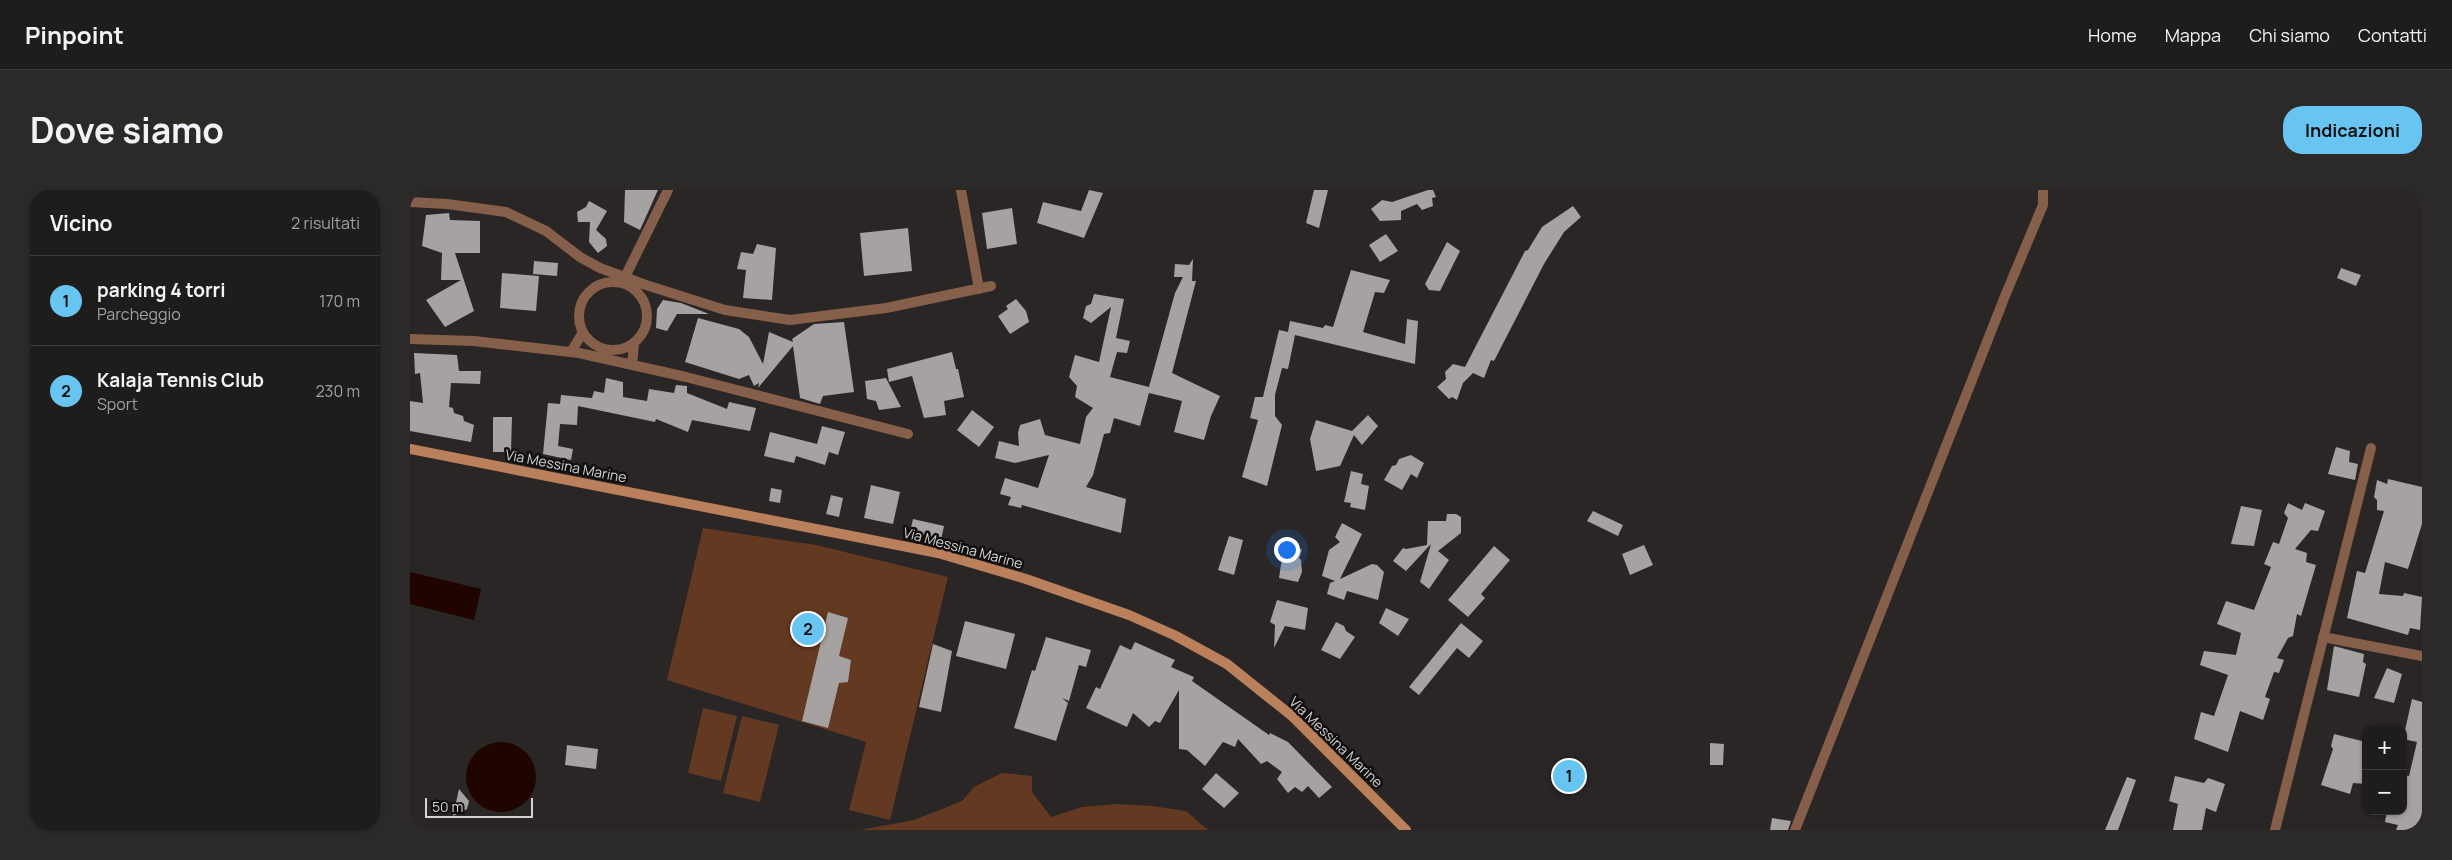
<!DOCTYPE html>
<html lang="it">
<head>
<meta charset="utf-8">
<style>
  :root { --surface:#1f1c1c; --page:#2c2929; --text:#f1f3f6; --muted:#a1a1a3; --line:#3c3a3b; --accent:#68c4f0 }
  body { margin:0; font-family:Manrope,sans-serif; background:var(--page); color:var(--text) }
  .controls { position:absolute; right:15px; bottom:15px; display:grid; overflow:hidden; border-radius:10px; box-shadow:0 1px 4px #0004 }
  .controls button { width:45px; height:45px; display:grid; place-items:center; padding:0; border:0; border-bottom:1px solid var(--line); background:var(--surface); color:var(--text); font:25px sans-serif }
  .scale { position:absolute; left:15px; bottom:12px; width:108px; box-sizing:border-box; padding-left:5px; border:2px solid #d4d3d2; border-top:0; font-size:14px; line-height:18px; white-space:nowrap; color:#d4d3d2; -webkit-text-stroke:4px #110f0f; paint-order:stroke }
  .you { position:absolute; left:876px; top:359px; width:18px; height:18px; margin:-12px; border:4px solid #fff; border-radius:50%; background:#1a73e8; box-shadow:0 0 0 8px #1a73e833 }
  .badge { display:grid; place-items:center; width:32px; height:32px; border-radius:50%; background:var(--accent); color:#111; font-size:16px; font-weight:700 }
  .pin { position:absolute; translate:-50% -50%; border:2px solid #fff; box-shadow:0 1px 5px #0006 }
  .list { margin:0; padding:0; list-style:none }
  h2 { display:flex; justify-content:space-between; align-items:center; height:65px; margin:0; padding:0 20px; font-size:21px }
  h2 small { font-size:16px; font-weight:400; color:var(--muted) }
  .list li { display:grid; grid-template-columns:32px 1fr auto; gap:15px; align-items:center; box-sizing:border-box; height:90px; padding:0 20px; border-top:1px solid var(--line) }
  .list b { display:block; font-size:19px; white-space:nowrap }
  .list p { margin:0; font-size:16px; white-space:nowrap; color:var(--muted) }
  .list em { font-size:16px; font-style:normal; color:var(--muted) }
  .map { position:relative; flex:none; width:2012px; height:640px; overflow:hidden; border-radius:20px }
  header { display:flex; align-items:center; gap:30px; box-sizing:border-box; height:70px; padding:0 25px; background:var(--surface); border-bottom:1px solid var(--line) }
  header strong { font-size:24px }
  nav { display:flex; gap:28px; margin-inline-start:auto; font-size:18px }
  .intro { display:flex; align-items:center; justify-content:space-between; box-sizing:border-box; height:120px; padding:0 30px }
  h1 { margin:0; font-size:35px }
  .button { padding:12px 22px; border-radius:20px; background:var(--accent); color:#111; font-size:18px; font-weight:700 }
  main { display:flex; gap:30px; padding:0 30px }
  aside { flex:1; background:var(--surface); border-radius:20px; box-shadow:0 1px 4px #0004 }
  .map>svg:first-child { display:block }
  .green { fill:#633a21 }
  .water { fill:#1f0400 }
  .building { fill:#a5a2a1 }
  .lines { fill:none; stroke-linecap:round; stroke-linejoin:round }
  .street { stroke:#855f4a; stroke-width:10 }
  .secondary { stroke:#ba7f5b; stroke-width:10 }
  .labels { text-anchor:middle; stroke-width:5; stroke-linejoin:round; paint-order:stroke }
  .street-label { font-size:14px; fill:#d4d3d2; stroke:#110f0f }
</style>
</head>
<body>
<header>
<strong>Pinpoint</strong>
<nav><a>Home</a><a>Mappa</a><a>Chi siamo</a><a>Contatti</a></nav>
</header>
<div class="intro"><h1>Dove siamo</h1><a class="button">Indicazioni</a></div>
<main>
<aside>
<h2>Vicino<small>2 risultati</small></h2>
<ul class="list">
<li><span class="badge">1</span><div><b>parking 4 torri</b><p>Parcheggio</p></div><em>170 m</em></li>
<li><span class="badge">2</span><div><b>Kalaja Tennis Club</b><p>Sport</p></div><em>230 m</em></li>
</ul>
</aside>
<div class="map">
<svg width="2012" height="640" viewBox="0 0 2012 640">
  <rect width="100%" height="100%" fill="#292625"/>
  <path class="green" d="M293,338L406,355L538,387L480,630L439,620L456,552L257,490Z
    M293,518L327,526L311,591L278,583Z
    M332,526L369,535L350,612L313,603Z
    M592,583L622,586V602L641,627L672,617L707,614L742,616L776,621L798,640H450L504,630L552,611L564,597Z"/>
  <path class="water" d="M0,382L71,399L64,430L0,414Z
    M56 587a35 35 0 1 1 70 0a35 35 0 1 1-70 0Z"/>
  <path class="building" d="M215,0H248L230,40L214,32Z
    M679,0L693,3L674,48L627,33L633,12L671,21Z
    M904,0H918L909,38L896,33Z
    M1018,0H1023L1026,7L1022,8L1023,16L1012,20L1007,14L991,21V30L970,31L961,19L972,10L982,12Z
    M179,11L197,21L186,40L196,49L197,56L188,63L179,52L180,32H168L167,22L176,17Z
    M1163,16L1171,27L1154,42L1134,74L1084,171L1081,170L1074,188L1063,183L1053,193L1047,210L1042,207L1039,209L1027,197L1036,189L1035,182L1043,174L1055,177L1115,61L1118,60L1132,37Z
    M602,18L607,54L577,59L572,23Z
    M39,23L40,30L70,31V63H45L64,121L35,137L16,110L51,90H31L32,63L12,56L16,25Z
    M498,38L502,81L454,86L450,43Z
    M976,44L988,61L970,72L959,55Z
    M1037,52L1050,61L1030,101L1019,100L1015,94Z
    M347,54L366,58L362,110L333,108L336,80L327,79L331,62L343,64Z
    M783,69L782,91H786L762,183L810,206L801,226L794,250L764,242L772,211L739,203L730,236L704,228L700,243L694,244L683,285L676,297L716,309L711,343L612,315L611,318L598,315L601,307L590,304L595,288L628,298L639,265L605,273L585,268L589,251L609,256L608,243L610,235L630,229L635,245L670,254L676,227L683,218L665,207L667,196L659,187L665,165L689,172L701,117L681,133L673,128L676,116L681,114L684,104L714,109L706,148L720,151L717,163L707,162L700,187L739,197L765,103L773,87H764L765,74L779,75Z
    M124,71L148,73L147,86L123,84Z
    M1931,78L1951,85L1946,96L1927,88Z
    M941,80L980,90L974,103L965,102L953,142L995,154L997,129L1008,131L1005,174L885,145L878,179L872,178L865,205V226L872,235L857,296L832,287L848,230L840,228L845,207H853L869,140L878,142L880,131L913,138L915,135L923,137Z
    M92,83L129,86L126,121L90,118Z
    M606,109L616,121L619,132L600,144L588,126L598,119L596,116Z
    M253,110L271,113L299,124H267L257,141L246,138L247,119Z
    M288,128L329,139L339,147L353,174L359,142L383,152L382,149L404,134L434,132L444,202L413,206L410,214L390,208L383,156L348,198L349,193L344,196L339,185L329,189L275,172Z
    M542,162L546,179H548L554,207L534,211L536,225L514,228L502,186L479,192L477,179Z
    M4,163L47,165L49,181H71L70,194L41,193L39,217L43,218L44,223L53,226L54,231L64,235L61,252L0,241V211L13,213L10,183L5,184Z
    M196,188L213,192V207L237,211L239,199L264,203L266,195L277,196V203L317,219L319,212L346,218L340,241L282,230L278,242L246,229L245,232L168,216L167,235L150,234L148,256L163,259L161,270L133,264L138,213L150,214L151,205L182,208L184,201L194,203Z
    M476,188L491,217L469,220L466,211L457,209L455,191Z
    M562,220L584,237L569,257L547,240Z
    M958,225L968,236L952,255L944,245L930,276L906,281L900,249L906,230L942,241Z
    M83,227H102L101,262H83Z
    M412,236L435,242L428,265L419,262L415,275L386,266L384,273L354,266L360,242L407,254Z
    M1926,257L1940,261L1939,272L1948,274L1945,290L1918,284Z
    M1001,265L1014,273L1007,288L1001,284L992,300L974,290L982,276L986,275L989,269Z
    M941,281L953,284L951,294L959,296L955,320L940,317L941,313L934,312Z
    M1978,289L2012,297V334L1998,379L1975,372L1969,404L1993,406L1994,403L2012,407L2010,440L2000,438L1998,445L1937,428L1947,381L1955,383L1974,321L1967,320V310L1964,307L1967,290L1977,294Z
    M461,295L490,302L483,334L454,328Z
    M361,298L372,300L370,313L359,311Z
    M421,305L433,308L429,327L416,324Z
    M1878,313L1892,320L1895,313L1915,321L1908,341L1901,340L1885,359L1897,363L1896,372L1906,375L1891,426L1887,424L1883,446L1878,448L1867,468L1874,470L1869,483L1864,482L1855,507L1860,509L1853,530L1830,521L1818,562L1784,549L1791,522L1804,526L1818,485L1790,475L1794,461L1826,465L1831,443L1807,434L1816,411L1844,420L1861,377L1854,374L1863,352L1869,354L1878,328L1874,323Z
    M1831,316L1852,320L1844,356L1821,354Z
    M1183,321L1213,335L1208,346L1177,331Z
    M1037,324H1046L1051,327V343L1028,361L1039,370L1019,399L1010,392L1021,354L996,381L983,371L993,358L996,359L1017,355L1018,331H1036Z
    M503,329L534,336L531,350L500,342Z
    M932,333L952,344L930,389L962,374L967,375L974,382L968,410L937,401L934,410L917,404L920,393L925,391L912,386L919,360L930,352L925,347Z
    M819,346L833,350L824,385L808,380Z
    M873,352L887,356L892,360L889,368L891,370L892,382L888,392L869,388L872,368L867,365Z
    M1234,355L1243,375L1220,385L1212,364Z
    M1084,356L1100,370L1071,404L1075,408L1058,427L1038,410Z
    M867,410L898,418L895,440L875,436L864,458L865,435L860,432Z
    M976,418L999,429L988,446L969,433Z
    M418,422L438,428L429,466L441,470L438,492L429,493L418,538L392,531Z
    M555,431L605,444L596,479L546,466Z
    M926,432L934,436L936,441L945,447L930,469L911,460Z
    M1051,433L1073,451L1059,468L1047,458L1009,505L999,497Z
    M636,447L681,460L676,477L669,475L659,511L652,508L658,513L646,551L604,538L622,480L625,481Z
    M725,452L765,470L761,477L784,487L782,491L859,545L860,543L878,552L922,597L909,608L898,596L892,602L885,597L878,603L867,589L872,582L857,571L851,574L828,549L825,557L813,552L795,576L777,560L769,559V500L750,533L745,531L739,537L723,523L717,537L676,518L686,497L690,499L710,455L721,460Z
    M523,454L542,461L531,522L509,517Z
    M1924,456L1954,464L1953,472L1956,474L1949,507L1917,500Z
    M1977,478L1992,484L1984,513L1964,508Z
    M2002,509L2012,512V640H1986L1988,635L1975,632L1977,621H1993V585L1999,586L2007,552L1993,549Z
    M1924,544L1956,552V594L1943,593L1940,604L1911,595L1923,559L1921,556Z
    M1300,553L1314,554L1313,575H1300Z
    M157,555L188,559L186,579L155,575Z
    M806,583L829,603L814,618L792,599Z
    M1765,586L1794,593L1798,588L1815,594L1806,622L1796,618L1792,640H1763L1768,614L1759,611Z
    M1717,587L1726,590L1708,640H1695Z
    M49,599L59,611L57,619L43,626Z
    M1362,628L1381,631L1378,640H1360Z"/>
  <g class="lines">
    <path class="street" d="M551,0L569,99
      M0,12L37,14L96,22L136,41L170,67L190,78L236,95L315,120L380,130L476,118L581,96
      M215,87L258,0
      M169 126a34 34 0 1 1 68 0a34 34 0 1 1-68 0Z
      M0,149L64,151L169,163L276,187L498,244
      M161,162L173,142
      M222,175L224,154
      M1913,447L2012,466
      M1385,640L1595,106L1633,15V0
      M1865,640L1961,258"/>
    <path class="secondary" d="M0,259L528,363L616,389L719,425L764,445L817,474L882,526L996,640"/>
  </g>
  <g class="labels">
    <g class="street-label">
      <text transform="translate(156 276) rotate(11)" y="5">Via Messina Marine</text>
      <text transform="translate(553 358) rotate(15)" y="5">Via Messina Marine</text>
      <text transform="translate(926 552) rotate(44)" y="5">Via Messina Marine</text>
    </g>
  </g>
</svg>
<div class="controls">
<button>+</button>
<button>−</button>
</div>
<div class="scale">50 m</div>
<div class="you"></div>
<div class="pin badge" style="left:1159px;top:586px">1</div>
<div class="pin badge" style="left:398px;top:439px">2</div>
</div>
</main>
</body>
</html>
